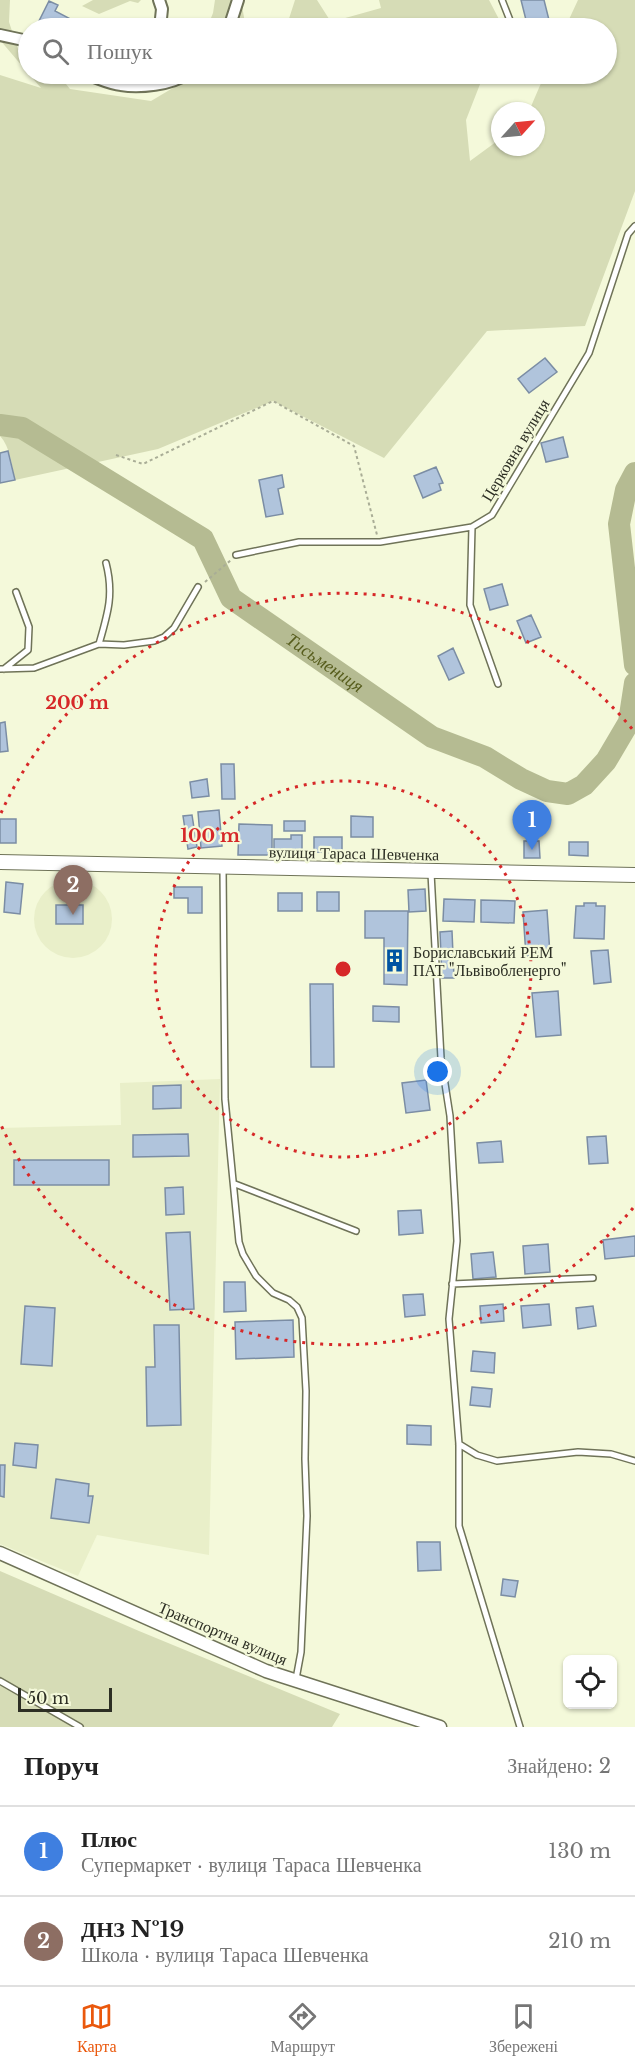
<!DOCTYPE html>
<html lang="uk">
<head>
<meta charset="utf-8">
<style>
  :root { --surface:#fff; --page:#f2f2f2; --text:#222; --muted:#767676; --line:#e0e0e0; --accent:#ea580c }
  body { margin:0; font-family:"Libre Baskerville",serif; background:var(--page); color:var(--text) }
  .controls { position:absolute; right:18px; bottom:18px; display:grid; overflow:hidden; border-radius:9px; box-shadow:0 2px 4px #0004 }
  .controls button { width:54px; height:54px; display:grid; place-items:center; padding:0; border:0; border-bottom:2px solid var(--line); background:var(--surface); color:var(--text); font:30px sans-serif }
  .compass { position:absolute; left:491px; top:102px; width:54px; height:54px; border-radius:50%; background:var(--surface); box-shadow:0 2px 4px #0004; rotate:63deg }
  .scale { position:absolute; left:18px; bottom:15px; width:94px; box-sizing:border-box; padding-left:6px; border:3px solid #2d2f24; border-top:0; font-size:16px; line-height:21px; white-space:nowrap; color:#2d2f24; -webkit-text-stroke:4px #f4f9da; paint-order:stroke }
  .you { position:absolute; left:438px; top:1072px; width:21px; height:21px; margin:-15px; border:4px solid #fff; border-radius:50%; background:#1a73e8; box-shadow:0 0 0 9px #1a73e833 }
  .badge { display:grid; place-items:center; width:39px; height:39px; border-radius:50%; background:var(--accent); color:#fff; font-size:20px; font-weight:700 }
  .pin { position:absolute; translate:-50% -50px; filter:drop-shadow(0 2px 3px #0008) }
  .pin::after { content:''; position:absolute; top:32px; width:21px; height:18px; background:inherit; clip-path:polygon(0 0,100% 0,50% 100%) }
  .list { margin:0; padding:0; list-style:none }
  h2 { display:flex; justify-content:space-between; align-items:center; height:78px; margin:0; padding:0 24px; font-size:26px }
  h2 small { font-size:20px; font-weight:400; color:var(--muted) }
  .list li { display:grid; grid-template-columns:39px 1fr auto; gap:18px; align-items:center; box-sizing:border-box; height:90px; padding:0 24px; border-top:2px solid var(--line) }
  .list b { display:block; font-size:22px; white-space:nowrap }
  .list p { margin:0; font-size:20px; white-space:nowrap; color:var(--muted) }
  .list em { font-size:20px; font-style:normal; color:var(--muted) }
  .icon { flex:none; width:33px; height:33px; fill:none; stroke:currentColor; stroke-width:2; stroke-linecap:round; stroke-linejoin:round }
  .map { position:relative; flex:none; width:635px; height:1727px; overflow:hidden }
  .search { position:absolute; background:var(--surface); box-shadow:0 2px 4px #0004; left:18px; right:18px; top:18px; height:66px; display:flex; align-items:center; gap:15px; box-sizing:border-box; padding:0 21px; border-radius:33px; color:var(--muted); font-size:22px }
  .sheet { height:258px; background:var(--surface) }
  nav { display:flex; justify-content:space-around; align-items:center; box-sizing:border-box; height:84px; border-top:2px solid var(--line); background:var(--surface); font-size:16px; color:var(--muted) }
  nav a { display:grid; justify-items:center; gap:3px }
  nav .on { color:var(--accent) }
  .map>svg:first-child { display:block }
  .built { fill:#e9efc9 }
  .green { fill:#d6dcb6 }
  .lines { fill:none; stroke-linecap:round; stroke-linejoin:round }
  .river { stroke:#b5bb92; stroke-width:22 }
  .building { fill:#b0c4dc; stroke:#7b8da4; stroke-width:1.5 }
  .service-casing { stroke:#6f7358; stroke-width:8 }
  .minor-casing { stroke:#6f7358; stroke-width:14 }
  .tertiary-casing { stroke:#6f7358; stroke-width:15 }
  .secondary-casing { stroke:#6f7358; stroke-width:16 }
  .path { stroke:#a9ad96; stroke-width:2; stroke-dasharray:3 3; stroke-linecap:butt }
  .service { stroke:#fff; stroke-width:5 }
  .minor { stroke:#fff; stroke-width:10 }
  .tertiary { stroke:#fff; stroke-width:12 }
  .secondary { stroke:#fff; stroke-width:14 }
  .ring { fill:none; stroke:#d62828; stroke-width:3; stroke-dasharray:3 6 }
  .labels { text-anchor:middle; stroke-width:4.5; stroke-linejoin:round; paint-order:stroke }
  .street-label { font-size:16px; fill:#2d2f24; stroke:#f4f9da }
  .poi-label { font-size:16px; fill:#2d2f24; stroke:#f4f9da; text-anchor:start }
  .water-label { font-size:18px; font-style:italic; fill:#575d1d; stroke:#f4f9da }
  .centre { fill:#d62828; stroke:#f4f9da; stroke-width:3 }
  .ring-label { font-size:18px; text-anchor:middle; font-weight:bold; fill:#d62828; stroke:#f4f9da; stroke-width:4.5; stroke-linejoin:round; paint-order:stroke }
</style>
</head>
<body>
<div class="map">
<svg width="635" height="1727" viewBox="0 0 635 1727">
  <rect width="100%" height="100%" fill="#f4f9da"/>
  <path class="built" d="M34 919a39 39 0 1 1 78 0a39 39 0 1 1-78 0Z
    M220,1079L209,1555L97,1535L78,1576L0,1544V1128L121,1125L120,1083Z"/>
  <path class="green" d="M0,0H10L9,22L18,49L23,46L28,47V73L0,40Z
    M93,0H141L138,3L130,1L99,14L82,6Z
    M215,0H241L245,23L255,28H207L213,13Z
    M295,0H317L331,22L381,8L379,0H489L503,27L286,28Z
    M578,0H635V191L585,326L487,331L384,458L273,401L158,449L15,480C12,466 10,446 0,436V75L41,88L29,74H58L70,89L151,101L183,82L186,74H484L466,120L470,161L500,139V147H536V111H529L545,74H606V28H565Z
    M0,1571L139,1631L340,1714L332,1727H0Z"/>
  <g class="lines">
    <g class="river">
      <path id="s1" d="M0,425L22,428L203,539L231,598L432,737L485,757L521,779L547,791L568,794L584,785L606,761L629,722L635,683"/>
      <path d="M635,473L626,490L619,524L635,665"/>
    </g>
  </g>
  <path class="building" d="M521,0H544L551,28H528Z
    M49,1L58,5L55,11L82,25L81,28H45L46,27L38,23Z
    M545,358L557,372L529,393L518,379Z
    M563,437L568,457L546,462L541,443Z
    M8,451L15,480L0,483V453Z
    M436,467L443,483L439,484L441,490L423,498L414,476Z
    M282,475L284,487L278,489L283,514L266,517L259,480Z
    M502,584L508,605L490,610L484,589Z
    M531,615L541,637L526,643L517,621Z
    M453,648L464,673L449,680L438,656Z
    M5,722L8,751L0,752V723Z
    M221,764H234L235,799H222Z
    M207,779L209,796L192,798L190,782Z
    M219,810L222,846L201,848L198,812Z
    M192,815L197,847L188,849L183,816Z
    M351,816L373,817V837H351Z
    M0,819H16V843H0Z
    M284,821H305V831H284Z
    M239,824L272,825V855H238Z
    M291,835H302V854H274V839H291Z
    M314,837H342V853L314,852Z
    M524,841H539L540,858H524Z
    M569,842H588V856L569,855Z
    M6,882L23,884L20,914L4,912Z
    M174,887H202V913H188V898H174Z
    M425,889L426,911L409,912L408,890Z
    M317,892H339V911H317Z
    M278,893H302V911H278Z
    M444,899L475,900L474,922L443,921Z
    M481,900L515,901L514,923L481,922Z
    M584,903H596V906H605L604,939L574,938L576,906H584Z
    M56,905H83V924H56Z
    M547,910L550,954L526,956L523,912Z
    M365,911H408L407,985L384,984V938H365Z
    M452,931L454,978H442L440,932Z
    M608,950L611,982L594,984L591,951Z
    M310,984H333L334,1067H311Z
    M558,991L561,1035L536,1037L532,993Z
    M373,1006L399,1007V1022L373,1021Z
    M426,1080L430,1110L406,1113L402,1083Z
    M181,1085V1108L153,1109V1086Z
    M188,1134L189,1156L133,1157V1135Z
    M606,1136L608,1163L589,1164L587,1137Z
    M501,1141L503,1162L479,1163L477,1143Z
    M14,1160H109V1185H14Z
    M183,1187L184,1214L166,1215L165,1188Z
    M421,1210L423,1233L399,1235L398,1211Z
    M190,1232L194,1309L170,1310L166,1233Z
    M635,1236V1256L605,1259L603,1240Z
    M548,1244L550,1272L525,1274L523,1246Z
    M493,1252L496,1277L473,1279L471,1254Z
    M224,1282H245L246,1311L224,1312Z
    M423,1294L425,1315L405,1317L403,1295Z
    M503,1304L504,1321L481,1323L480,1306Z
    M549,1304L551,1325L523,1328L521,1306Z
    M25,1306L55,1308L52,1366L21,1364Z
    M593,1306L596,1326L578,1329L576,1308Z
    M293,1320L294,1357L236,1359L235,1322Z
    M154,1325H179L181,1425L147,1426L146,1367H155Z
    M473,1351L495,1353L494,1373L471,1371Z
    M472,1387L492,1389L490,1407L470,1405Z
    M407,1425L431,1426V1445L407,1444Z
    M15,1443L38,1445L36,1468L13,1465Z
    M0,1465H5L4,1497L0,1496Z
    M56,1479L89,1484L88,1496H93L89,1523L51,1518Z
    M417,1542H440L441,1570L418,1571Z
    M503,1579L518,1581L515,1597L501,1595Z"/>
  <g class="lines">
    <defs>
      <path id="service" d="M502,0L513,28
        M472,527L470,605L498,684
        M236,555L299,542H380L472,527L492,515L589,353L628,234L635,226
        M99,644C108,613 114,594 106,563
        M0,669L34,668L99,644L124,645L154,641L164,637L174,628L198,587
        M4,669L28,650L29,627L16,592
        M223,868L225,1099L239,1242L243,1254L256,1276L273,1293L289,1300L297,1307L302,1318L306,1391L305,1459L307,1516L301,1652L296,1679
        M431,873L441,1058L450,1116L455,1203L457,1241L449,1319L459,1444V1526L520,1727
        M235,1184L356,1231
        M452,1284L593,1278
        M459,1444L477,1455L497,1461L578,1452L611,1454L635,1461
        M0,1681L80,1727"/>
      <path id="minor" d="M159,0L162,9L160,28
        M229,28L238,0
        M0,35L28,41
        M85,74C96,77 109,84 121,85C139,88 172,85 186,74"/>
      <path id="tertiary" d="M0,1553L266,1671L440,1727"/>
      <path id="secondary" d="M0,862L635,875"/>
    </defs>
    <use href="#service" class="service-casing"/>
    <use href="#minor" class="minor-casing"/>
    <use href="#tertiary" class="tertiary-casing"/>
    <use href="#secondary" class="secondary-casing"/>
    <path class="path" d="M116,455L143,464L273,401L354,446L377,535
      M205,582L231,560"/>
    <use href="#service" class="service"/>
    <use href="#minor" class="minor"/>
    <use href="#tertiary" class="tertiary"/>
    <use href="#secondary" class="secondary"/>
  </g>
  <g class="ring">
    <circle cx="343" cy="969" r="188"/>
    <path d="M633 1208A376 376 0 0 1 1 1125M1 813A376 376 0 0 1 633 730"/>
  </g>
  <defs>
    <symbol id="building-bare" viewBox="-9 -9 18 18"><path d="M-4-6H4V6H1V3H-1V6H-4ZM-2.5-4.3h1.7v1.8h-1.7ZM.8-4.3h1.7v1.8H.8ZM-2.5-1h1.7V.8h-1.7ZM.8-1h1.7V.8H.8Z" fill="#0054a2" stroke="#f4f9da" stroke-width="2.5" paint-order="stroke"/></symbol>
  </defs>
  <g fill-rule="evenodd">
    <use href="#building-bare" x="378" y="944" width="33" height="33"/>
  </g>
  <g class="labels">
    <g class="street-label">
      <text transform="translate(515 450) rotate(-59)" y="6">Церковна вулиця</text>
      <text transform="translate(354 853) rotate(1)" y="6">вулиця Тараса Шевченка</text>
      <text transform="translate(223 1633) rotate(23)" y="6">Транспортна вулиця</text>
    </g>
    <g class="poi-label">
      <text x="413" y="958">Бориславський РЕМ<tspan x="413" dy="18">ПАТ "Львівобленерго"</tspan></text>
    </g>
    <g class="water-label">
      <text dy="6" stroke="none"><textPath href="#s1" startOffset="414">Тисьмениця</textPath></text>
    </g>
  </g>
  <circle cx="343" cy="969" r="9" class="centre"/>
  <g class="ring-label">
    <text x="77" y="709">200 m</text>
    <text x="210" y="842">100 m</text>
  </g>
</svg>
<div class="controls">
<button><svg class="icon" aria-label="locate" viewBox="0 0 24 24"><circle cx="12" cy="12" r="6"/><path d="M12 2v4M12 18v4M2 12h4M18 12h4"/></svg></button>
</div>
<svg class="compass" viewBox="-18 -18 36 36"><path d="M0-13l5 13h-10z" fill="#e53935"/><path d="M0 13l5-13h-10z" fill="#767676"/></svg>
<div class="scale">50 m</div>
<div class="you"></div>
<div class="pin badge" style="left:532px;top:850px;background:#3f7fe0">1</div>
<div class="pin badge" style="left:73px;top:915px;background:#8d6e63">2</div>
<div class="search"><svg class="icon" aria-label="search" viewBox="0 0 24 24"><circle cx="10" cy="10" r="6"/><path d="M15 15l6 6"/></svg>Пошук</div>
</div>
<section class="sheet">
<h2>Поруч<small>Знайдено: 2</small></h2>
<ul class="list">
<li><span class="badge" style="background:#3f7fe0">1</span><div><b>Плюс</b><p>Супермаркет · вулиця Тараса Шевченка</p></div><em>130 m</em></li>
<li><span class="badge" style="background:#8d6e63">2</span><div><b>ДНЗ №19</b><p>Школа · вулиця Тараса Шевченка</p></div><em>210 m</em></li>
</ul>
</section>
<nav>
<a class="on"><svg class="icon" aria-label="map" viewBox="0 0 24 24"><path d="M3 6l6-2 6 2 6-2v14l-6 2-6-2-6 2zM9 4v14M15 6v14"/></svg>Карта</a>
<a><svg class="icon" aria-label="directions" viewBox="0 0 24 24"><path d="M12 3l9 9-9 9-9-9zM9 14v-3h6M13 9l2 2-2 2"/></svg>Маршрут</a>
<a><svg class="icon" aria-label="saved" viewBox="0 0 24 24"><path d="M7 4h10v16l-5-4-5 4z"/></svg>Збережені</a>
</nav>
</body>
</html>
